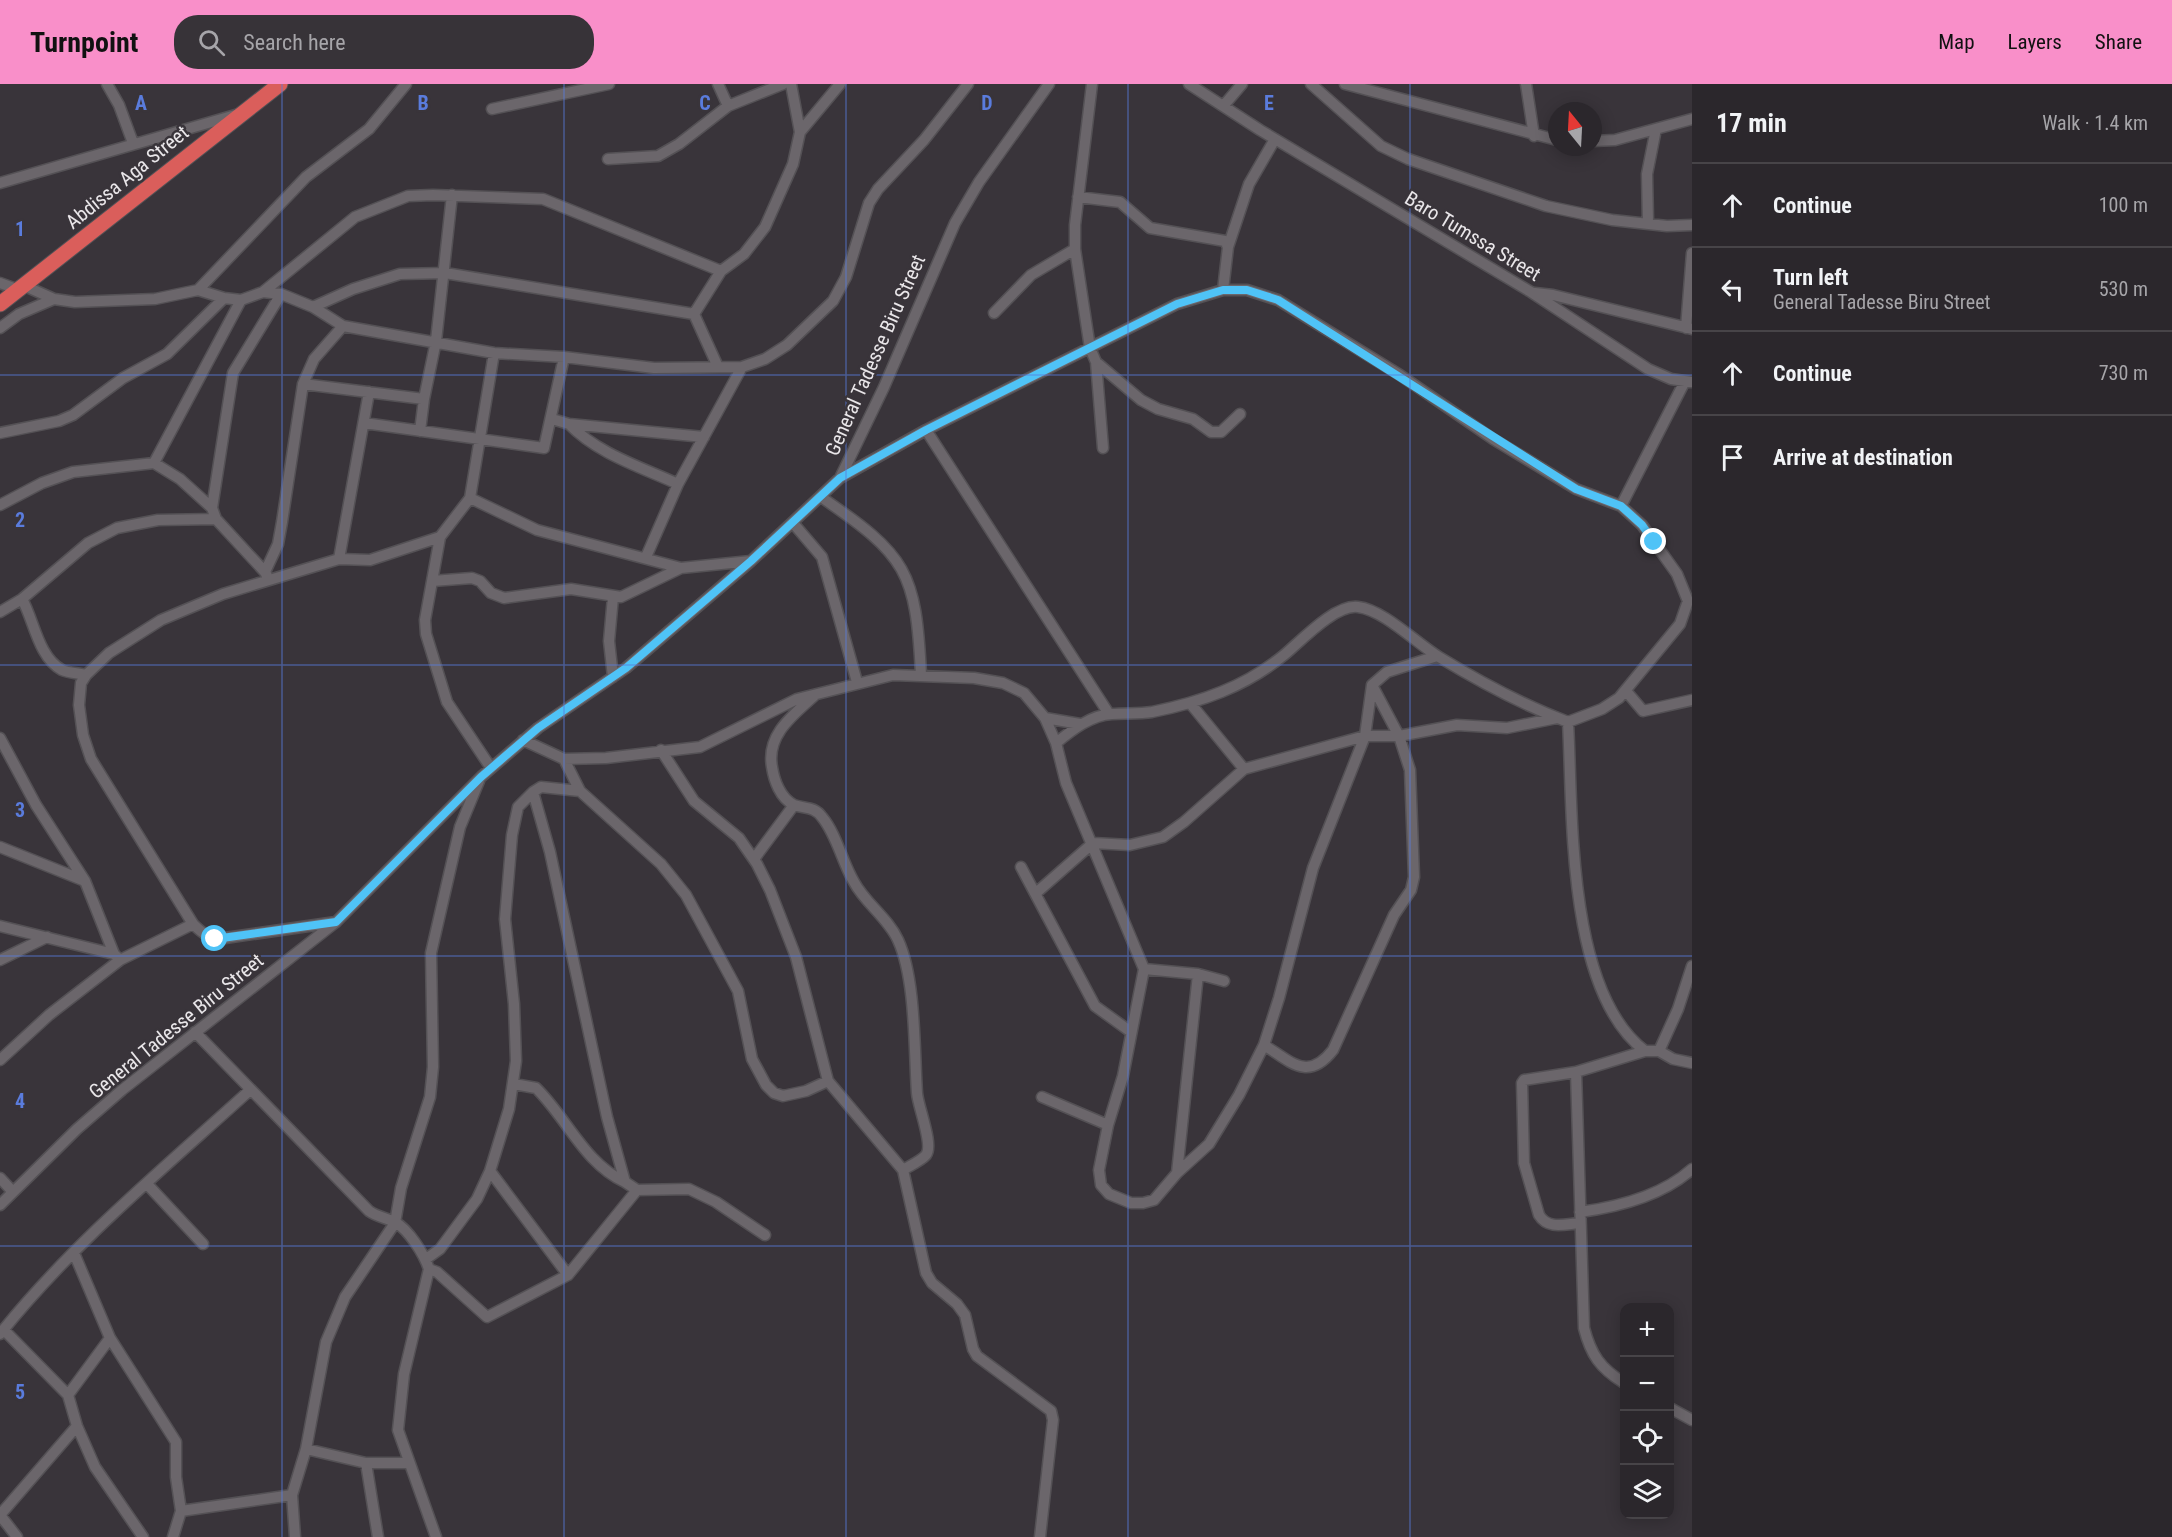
<!DOCTYPE html>
<html lang="en">
<head>
<meta charset="utf-8">
<style>
  :root { --surface:#2b272c; --page:#373338; --text:#f1f3f6; --muted:#a6a5a9; --line:#474448; --accent:#f98fc9 }
  body { margin:0; font-family:"Roboto Condensed",sans-serif; background:var(--page); color:var(--text) }
  .controls { position:absolute; right:18px; bottom:18px; display:grid; overflow:hidden; border-radius:12px; box-shadow:0 3px 15px #0003 }
  .controls button { width:54px; height:54px; display:grid; place-items:center; padding:0; border:0; border-bottom:2px solid var(--line); background:var(--surface); color:var(--text); font:30px sans-serif }
  .compass { position:absolute; left:1548px; top:18px; width:54px; height:54px; border-radius:50%; background:var(--surface); box-shadow:0 3px 15px #0003; rotate:342deg }
  .stop { position:absolute; width:18px; height:18px; margin:-14px; border:4px solid #4fc3f7; border-radius:50%; background:#fff }
  .stop.end { background:#4fc3f7; border-color:#fff; box-shadow:0 2px 6px #0008 }
  .list { margin:0; padding:0; list-style:none }
  h2 { display:flex; justify-content:space-between; align-items:center; height:78px; margin:0; padding:0 24px; font-size:26px }
  h2 small { font-size:20px; font-weight:400; color:var(--muted) }
  .list li { display:grid; grid-template-columns:39px 1fr auto; gap:18px; align-items:center; box-sizing:border-box; height:84px; padding:0 24px; border-top:2px solid var(--line) }
  .list b { display:block; font-size:22px; white-space:nowrap }
  .list p { margin:0; font-size:20px; white-space:nowrap; color:var(--muted) }
  .list em { font-size:20px; font-style:normal; color:var(--muted) }
  .icon { flex:none; width:33px; height:33px; fill:none; stroke:currentColor; stroke-width:2; stroke-linecap:round; stroke-linejoin:round }
  .map { position:relative; flex:none; width:1692px; height:1453px; overflow:hidden }
  header { display:flex; align-items:center; gap:36px; box-sizing:border-box; height:84px; padding:0 30px; background:var(--accent); color:#111 }
  header strong { font-size:28px }
  nav { display:flex; gap:33px; margin-inline-start:auto; font-size:21px }
  .search { width:420px; height:54px; background:var(--page); display:flex; align-items:center; gap:15px; box-sizing:border-box; padding:0 21px; border-radius:24px; color:var(--muted); font-size:22px }
  main { display:flex }
  aside { flex:1; background:var(--surface) }
  .map>svg:first-child { display:block }
  .lines { fill:none; stroke-linecap:round; stroke-linejoin:round }
  .minor-casing { stroke:#545155; stroke-width:13 }
  .highway-casing { stroke:#545155; stroke-width:17 }
  .minor { stroke:#6b666b; stroke-width:10 }
  .highway { stroke:#da5e5b; stroke-width:15 }
  .route { stroke:#4fc3f7; stroke-width:8 }
  .grid { fill:none; stroke:#5a7cdd; stroke-width:1.5; stroke-opacity:0.55 }
  .labels { text-anchor:middle; stroke-width:5; stroke-linejoin:round; paint-order:stroke }
  .street-label { font-size:20px; fill:#e9e6e9; stroke:#39343a }
  .grid-label { font-size:20px; text-anchor:middle; font-weight:bold; fill:#5a7cdd; stroke:#39343a; stroke-width:5; stroke-linejoin:round; paint-order:stroke }
</style>
</head>
<body>
<header>
<strong>Turnpoint</strong>
<div class="search"><svg class="icon" aria-label="search" viewBox="0 0 24 24"><circle cx="10" cy="10" r="6"/><path d="M15 15l6 6"/></svg>Search here</div>
<nav><a>Map</a><a>Layers</a><a>Share</a></nav>
</header>
<main>
<div class="map">
<svg width="1692" height="1453" viewBox="0 0 1692 1453">
  <rect width="100%" height="100%" fill="#39343a"/>
  <g class="lines">
    <defs>
      <path id="minor" d="M107,0L119,21L133,59
        M718,0L728,22
        M1092,0L1075,141V165L1090,264L1096,278L1103,364
        M1189,0L1260,46L1531,208L1648,285L1671,295L1692,298
        M1311,0L1381,62L1408,75L1546,122L1612,136L1667,142L1692,141
        M1345,0L1557,56
        M1526,0L1534,52
        M1225,20L1242,0
        M492,25L609,0
        M800,48L840,0
        M1593,57L1615,56L1692,35
        M608,75L658,72L679,60L728,22L783,0
        M0,99L239,30
        M1078,113L1120,118L1150,144L1225,157L1228,163L1223,206
        M1648,138L1647,90L1656,45
        M1228,163L1249,100L1275,55
        M0,199L19,206
        M25,202L54,215L75,218L155,215L198,206L224,214L241,216L263,208L355,133L408,112L433,111L543,115L721,187
        M198,206L306,93L369,45L406,0
        M263,208L281,210L313,223L343,242L494,269L564,273L654,284L742,283L765,275L787,261L833,217L846,193L869,119L878,105L924,56L968,0
        M1535,209L1553,211L1692,245
        M313,223L353,205L400,190L445,189L694,230
        M994,229L1031,191L1075,165
        M0,244L19,230L54,215
        M1686,244L1692,169
        M1096,278L1141,316L1158,325L1193,335L1211,348H1221L1240,330
        M718,283L694,230L721,187L744,170L765,143L793,80L800,48L791,0
        M303,300L424,315L436,257L452,111
        M552,335L569,340L704,353
        M364,339L544,364L564,273
        M569,340C598,370 641,383 678,400
        M926,346L1109,630
        M420,347L424,315
        M0,349L59,337L73,331L123,294L167,270L224,214
        M154,379L241,216
        M840,394L926,346L1177,220L1223,206H1247L1278,216L1400,291L1493,355L1576,405L1621,422L1642,441L1677,490L1688,517L1680,540L1619,614L1602,625L1568,638C1523,621 1480,598 1439,573C1416,559 1384,526 1358,523C1335,520 1301,557 1284,571C1245,603 1201,618 1152,628C1139,630 1125,629 1112,630C1091,631 1072,646 1056,659
        M821,413C907,472 916,487 921,591
        M470,414L537,446L681,484
        M0,421L42,399L73,388L154,379L180,395L212,424
        M1621,422L1685,297
        M793,439L822,473L857,598
        M646,473L678,400L742,283
        M339,475L369,308
        M265,488L216,435L212,424L233,289L281,210
        M268,494L265,488L278,460L282,438L303,300L314,275L343,242
        M432,497L472,494L480,497L491,509L504,514L571,505L621,513L681,484L751,477
        M22,515C34,536 38,573 62,586C68,589 79,589 86,591
        M0,528L22,515L88,459L117,444L158,436L216,435
        M613,593L609,557L613,513
        M1626,607L1643,627L1692,616
        M814,612C793,631 766,651 772,683C774,696 780,714 794,721C805,725 814,722 822,733C837,751 842,778 854,798C865,819 888,834 898,856C916,895 914,966 917,1009C918,1023 934,1061 926,1071C921,1077 909,1082 903,1086
        M1190,619L1244,685
        M1045,634L1080,640
        M1568,638C1573,729 1566,907 1645,967
        M0,654L36,721L85,797L114,870L120,876
        M523,656L564,675L606,674L700,663L797,615L893,591L974,594L1003,599L1024,609L1045,634L1056,659L1066,699L1144,885L1123,992L1108,1041L1099,1086L1101,1101L1109,1110L1131,1119H1143L1154,1116L1177,1089L1209,1060L1239,1011L1264,961L1279,914L1313,784L1365,652L1372,601L1387,588L1437,572
        M661,666L694,717L739,754L757,780L770,806L796,873L828,997L903,1086L926,1189L932,1199L957,1220L965,1231L973,1265L977,1272L1051,1327L1053,1336L1040,1453
        M564,675L580,707L661,780L686,811L738,907L752,975L766,1001L774,1009L783,1012L806,1007L828,997
        M491,684L447,618L426,550L425,536L440,453L470,414L494,269
        M533,708L550,768L607,1033L625,1098L637,1106L689,1105L716,1118L765,1151
        M0,763L85,797
        M754,775L794,721
        M1021,783L1095,922L1131,948
        M1036,809L1093,759L1130,761L1163,753L1184,738L1244,685L1365,652H1399L1457,641L1507,644L1557,634
        M336,838L225,854C210,855 204,851 193,840L91,675L83,651L79,621L81,599L86,591L109,569L161,536L223,510L339,475L370,476L440,453
        M0,842L114,870
        M0,876L47,853
        M1144,885L1198,890L1224,897
        M195,948L369,1127C377,1133 387,1134 395,1138C409,1146 424,1170 429,1185L404,1290L398,1346L436,1453
        M1264,961C1291,978 1308,998 1333,966L1394,831L1411,806L1414,793L1410,686L1399,652L1372,601
        M1659,967L1678,925L1692,882
        M0,976L49,931L120,876L193,840
        M1576,988L1584,1244C1591,1271 1600,1284 1624,1299
        M514,1000L536,1004C567,1034 584,1079 625,1098
        M1042,1013L1108,1041
        M490,1087L568,1191
        M1177,1089L1198,890
        M0,1094L13,1108
        M147,1100L203,1160
        M0,1121L77,1045L122,1006L336,838L481,693L538,644L626,584L751,477L840,394L884,303L955,139L979,98L1049,0
        M1580,1128C1618,1123 1662,1112 1692,1085
        M1580,1139C1565,1140 1548,1146 1539,1131L1524,1079L1522,999L1524,996L1576,988L1645,967H1659L1673,975L1692,979
        M74,1169L110,1254L176,1358V1393L181,1427L173,1453
        M426,1175L440,1165L477,1115L490,1087L509,1025L516,977L514,920L505,835L512,751L518,723L533,708L541,703L580,707
        M429,1185L437,1188L487,1233L568,1191L637,1106
        M4,1246L68,1311L77,1342L95,1383L143,1453
        M0,1250C72,1160 164,1084 249,1007
        M68,1311L110,1254
        M1670,1324L1692,1336
        M306,1365L366,1379H409
        M366,1379L378,1453
        M181,1427L292,1411
        M0,1431L77,1342
        M0,1431L17,1453
        M295,1453L292,1411L306,1365L326,1258L345,1213L395,1139L401,1104L430,1013L433,983L431,869L460,743L479,697"/>
      <path id="highway" d="M0,220L280,0"/>
    </defs>
    <use href="#minor" class="minor-casing"/>
    <use href="#highway" class="highway-casing"/>
    <use href="#minor" class="minor"/>
    <use href="#highway" class="highway"/>
  </g>
  <g class="lines">
    <path class="route" d="M215,855L336,838L481,693L538,644L626,584L751,477L840,394L926,346L1177,220L1223,206H1247L1278,216L1576,405L1621,422L1642,441L1654,458"/>
  </g>
  <path class="grid" d="M282,0V1453M564,0V1453M846,0V1453M1128,0V1453M1410,0V1453M0,291H1692M0,581H1692M0,872H1692M0,1162H1692"/>
  <g class="labels">
    <g class="street-label">
      <text transform="translate(127 93) rotate(-39)" y="7">Abdissa Aga Street</text>
      <text transform="translate(1473 152) rotate(31)" y="7">Baro Tumssa Street</text>
      <text transform="translate(875 271) rotate(-66)" y="7">General Tadesse Biru Street</text>
      <text transform="translate(176 942) rotate(-39)" y="7">General Tadesse Biru Street</text>
    </g>
  </g>
  <g class="grid-label">
    <text x="141" y="26">A</text>
    <text x="423" y="26">B</text>
    <text x="705" y="26">C</text>
    <text x="987" y="26">D</text>
    <text x="1269" y="26">E</text>
    <text x="20" y="152">1</text>
    <text x="20" y="443">2</text>
    <text x="20" y="733">3</text>
    <text x="20" y="1024">4</text>
    <text x="20" y="1315">5</text>
  </g>
</svg>
<div class="controls">
<button>+</button>
<button>−</button>
<button><svg class="icon" aria-label="locate" viewBox="0 0 24 24"><circle cx="12" cy="12" r="6"/><path d="M12 2v4M12 18v4M2 12h4M18 12h4"/></svg></button>
<button><svg class="icon" aria-label="layers" viewBox="0 0 24 24"><path d="M12 4l9 5-9 5-9-5zM3 14l9 5 9-5"/></svg></button>
</div>
<svg class="compass" viewBox="-18 -18 36 36"><path d="M0-13l5 13h-10z" fill="#e53935"/><path d="M0 13l5-13h-10z" fill="#a6a5a9"/></svg>
<div class="stop" style="left:215px;top:855px"></div>
<div class="stop end" style="left:1654px;top:458px"></div>
</div>
<aside>
<h2>17 min<small>Walk · 1.4 km</small></h2>
<ul class="list">
<li><svg class="icon" aria-label="ahead" viewBox="0 0 24 24"><path d="M12 20V5M6 11l6-6 6 6"/></svg><div><b>Continue</b></div><em>100 m</em></li>
<li><svg class="icon" aria-label="left" viewBox="0 0 24 24"><path d="M17 20v-9H6M10 6l-5 5 5 5"/></svg><div><b>Turn left</b><p>General Tadesse Biru Street</p></div><em>530 m</em></li>
<li><svg class="icon" aria-label="ahead" viewBox="0 0 24 24"><path d="M12 20V5M6 11l6-6 6 6"/></svg><div><b>Continue</b></div><em>730 m</em></li>
<li><svg class="icon" aria-label="arrive" viewBox="0 0 24 24"><path d="M6 21V4h12l-3 4 3 4H6"/></svg><div><b>Arrive at destination</b></div></li>
</ul>
</aside>
</main>
</body>
</html>
